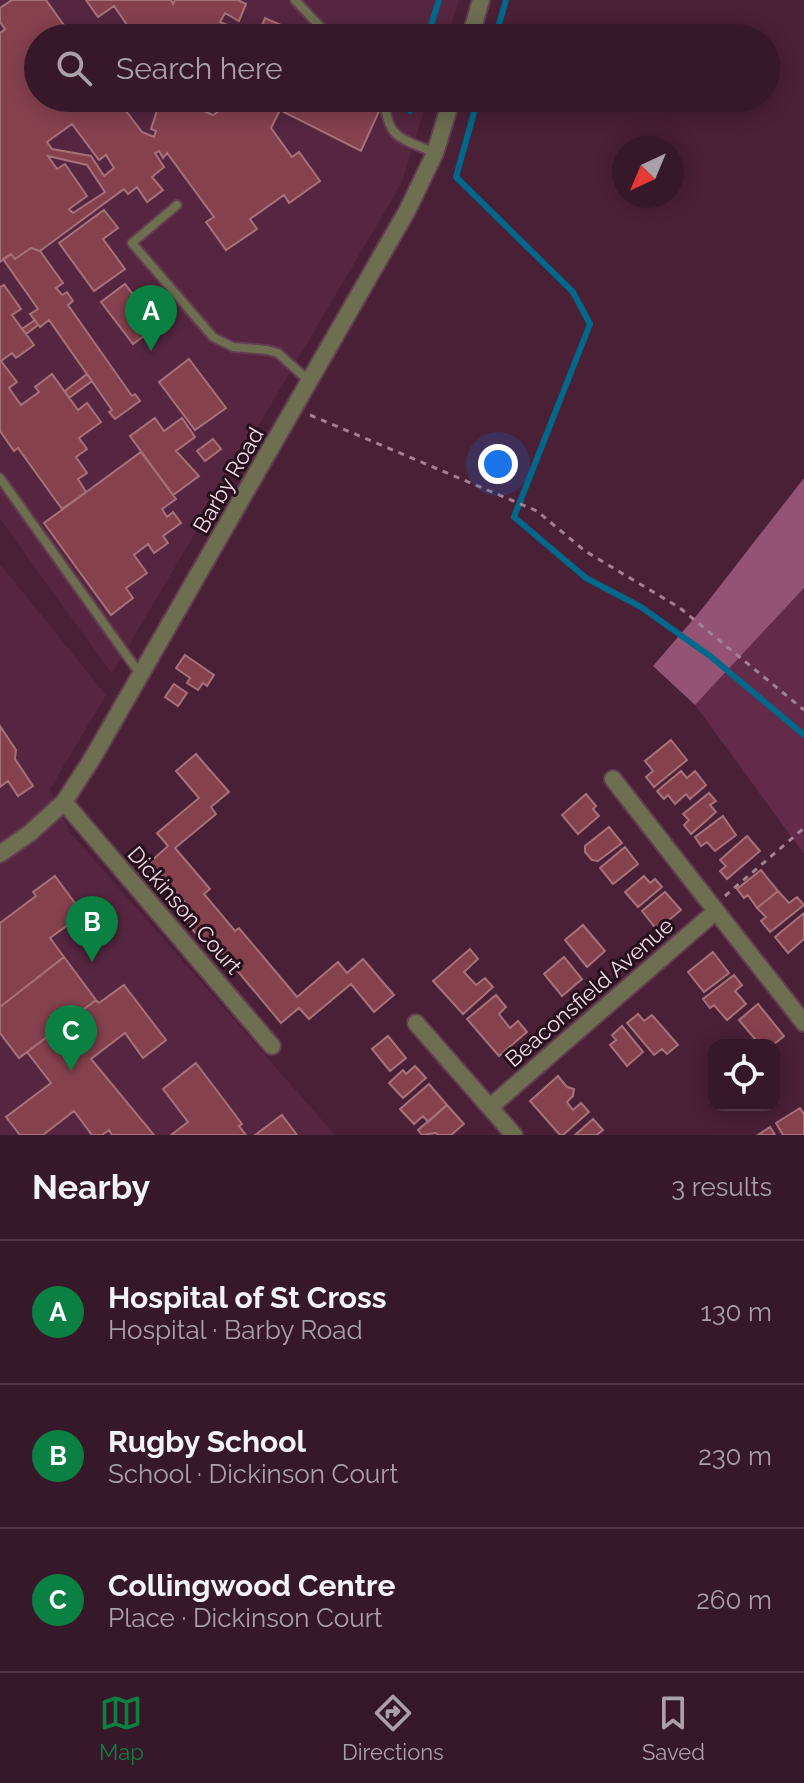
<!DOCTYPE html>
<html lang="en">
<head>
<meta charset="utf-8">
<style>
  :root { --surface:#371828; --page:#3e2130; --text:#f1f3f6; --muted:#aaa0a8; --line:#513745; --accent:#0b8043 }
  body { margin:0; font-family:Raleway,sans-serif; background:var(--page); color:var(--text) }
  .controls { position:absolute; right:24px; bottom:24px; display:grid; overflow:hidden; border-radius:16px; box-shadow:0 4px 20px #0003 }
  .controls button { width:72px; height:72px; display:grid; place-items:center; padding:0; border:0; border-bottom:2px solid var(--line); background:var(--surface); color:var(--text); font:40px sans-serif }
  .compass { position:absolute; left:612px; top:136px; width:72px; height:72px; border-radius:50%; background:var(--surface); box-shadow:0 4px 20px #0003; rotate:224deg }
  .you { position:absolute; left:498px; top:464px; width:28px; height:28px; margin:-20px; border:6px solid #fff; border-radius:50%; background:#1a73e8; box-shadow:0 0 0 12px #1a73e833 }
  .badge { display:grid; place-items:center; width:52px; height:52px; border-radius:50%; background:var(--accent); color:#fff; font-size:26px; font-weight:700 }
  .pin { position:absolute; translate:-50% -66px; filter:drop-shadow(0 2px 4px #0008) }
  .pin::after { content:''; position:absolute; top:42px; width:28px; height:24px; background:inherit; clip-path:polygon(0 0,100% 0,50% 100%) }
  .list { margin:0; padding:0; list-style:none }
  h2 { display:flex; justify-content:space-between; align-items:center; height:104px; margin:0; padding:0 32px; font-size:34px }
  h2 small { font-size:26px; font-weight:400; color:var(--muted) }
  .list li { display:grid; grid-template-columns:52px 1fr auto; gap:24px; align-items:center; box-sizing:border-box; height:144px; padding:0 32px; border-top:2px solid var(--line) }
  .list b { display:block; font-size:30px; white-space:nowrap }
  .list p { margin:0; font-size:26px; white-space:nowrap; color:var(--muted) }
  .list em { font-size:26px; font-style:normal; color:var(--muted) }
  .icon { flex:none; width:44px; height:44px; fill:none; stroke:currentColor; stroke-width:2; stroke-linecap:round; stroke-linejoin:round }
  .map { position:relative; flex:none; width:804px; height:1135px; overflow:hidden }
  .search { position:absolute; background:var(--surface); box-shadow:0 4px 20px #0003; left:24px; right:24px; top:24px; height:88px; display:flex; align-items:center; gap:20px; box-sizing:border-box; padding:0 28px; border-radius:44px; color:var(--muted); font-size:30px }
  .sheet { height:536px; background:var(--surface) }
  nav { display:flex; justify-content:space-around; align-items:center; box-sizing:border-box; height:112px; border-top:2px solid var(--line); background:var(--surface); font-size:22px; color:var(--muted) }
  nav a { display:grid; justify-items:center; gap:4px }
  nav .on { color:var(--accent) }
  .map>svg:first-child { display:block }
  .built { fill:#562640 }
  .green { fill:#632a4a }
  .forest { fill:#945375 }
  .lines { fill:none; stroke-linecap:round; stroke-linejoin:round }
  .stream { stroke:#00698b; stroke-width:6 }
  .building { fill:#86414f; stroke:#a7717a; stroke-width:2; fill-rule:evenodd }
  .service-casing { stroke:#643d52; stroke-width:12 }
  .minor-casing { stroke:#643d52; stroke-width:20 }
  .path { stroke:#a38092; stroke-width:3; stroke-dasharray:6 6; stroke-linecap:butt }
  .service { stroke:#6e6e51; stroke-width:8 }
  .minor { stroke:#6e6e51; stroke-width:16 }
  .labels { text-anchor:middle; stroke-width:6; stroke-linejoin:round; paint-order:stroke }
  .street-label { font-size:22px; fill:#f4d8e5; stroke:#24111b }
</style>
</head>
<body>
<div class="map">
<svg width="804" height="1135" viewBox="0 0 804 1135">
  <rect width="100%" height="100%" fill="#492036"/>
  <path class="built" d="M0,0H459L447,38H38V98H428L401,184L112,674L0,519Z
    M0,564L106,695L50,789L69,831L335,1135H0Z"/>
  <path class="green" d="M804,588V854L695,705Z"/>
  <path class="forest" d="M804,478V588L695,705L653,666L702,609Z"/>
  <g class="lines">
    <path class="stream" d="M427,38L439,0
      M495,38L506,0
      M403,98L410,111
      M478,98L456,177L573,292L590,324L514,517L586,578L641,607L710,656L804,735"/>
  </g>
  <path class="building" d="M12,0H46L73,38H38V98H116L142,132L154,137L156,131L151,129L161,98H187L185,103L213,115L225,107L228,98H337L335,103L340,106L345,98H371L369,103L380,109L361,151L280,110L271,128L292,157L299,152L320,181L289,203L284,195L250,219L257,229L226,250L206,222L214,217L167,153L163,158L159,151L155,153L164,167L152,177L163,190L147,202L137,187L128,194L124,189L40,251L31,248L15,259L11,254L0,262V33L5,29L0,22V8ZM72,124L99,160L106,155L114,168L104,176L91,156L52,149L47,142ZM48,156L87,165L105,192L73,213L69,209L87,196L65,164L57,169Z
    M86,0H171L173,4L175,0H238L246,4L239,21L225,13L220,22L257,37L265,18L311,38H136L114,6L98,17Z
    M104,210L118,228L103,239L125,269L94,291L59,243Z
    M31,248L40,251L63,283L56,288L62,295L67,292L73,301L68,305L132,396L135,394L140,401L115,419L109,412L112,410L49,320L40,327L30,314L38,309L3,259L11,254L15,259Z
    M125,284L157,326L133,344L101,302Z
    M4,285L21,309L12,315L34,345L16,358L12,353L1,361L17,382L9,388L21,405L39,392L35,387L52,374L78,410L87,403L101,422L79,438L87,449L76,457L87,473L78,479L86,492L62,509L18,448L14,451L0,431V287Z
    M35,320L38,325L26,334L22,329Z
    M189,359L226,408L195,430L159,382Z
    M87,374L92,381L69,398L65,391Z
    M155,418L164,431L182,418L195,437L176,451L199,476L173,495L130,436Z
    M213,439L221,449L205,461L197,451Z
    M141,452L176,499L162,509L167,517L173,512L181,523L163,536L168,543L154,553L148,544L134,555L147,573L126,588L133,598L111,615L44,523Z
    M185,655L214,675L207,686L203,683L198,690L187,683L190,678L176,668Z
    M174,684L187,693L178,706L165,697Z
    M0,726L16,750L15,759L33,786L18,796L8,781L0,787Z
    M671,740L687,760L654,787L646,777L653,771L645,761Z
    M196,754L229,792L211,807L216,814L175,848L210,889L204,894L235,931L239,928L297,997L338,962L347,973L363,959L394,995L374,1012L351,984L309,1019L299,1008L281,1023L220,950L214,955L177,911L186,904L150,862L168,846L157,833L199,798L176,771Z
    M681,771L687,778L695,771L706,785L690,799L686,794L675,804L668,795L664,799L657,791Z
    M709,793L716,801L710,805L716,812L691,834L684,825L689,820L683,814Z
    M586,794L596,806L593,809L599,816L578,834L562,815Z
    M723,816L736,835L715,851L707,842L701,846L695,837Z
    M609,827L622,843L598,861L592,860L585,852V846Z
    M747,836L760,851L727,879L720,871L726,866L720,860Z
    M625,847L638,864L613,884L600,868Z
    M761,870L778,891L757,908L748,895L744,898L737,889Z
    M55,876L83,914L50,938L64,957L0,1007V923L36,896L33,892Z
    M644,876L650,883L655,879L662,887L638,907L625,892Z
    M778,891L789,903L797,897L804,905L770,932L761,921L766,917L757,908Z
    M665,892L681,910L657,930L642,911Z
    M804,913V939L788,953L775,937Z
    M583,925L605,951L587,967L565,940Z
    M470,949L478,959L464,972L476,985L485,978L493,987L463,1014L433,981Z
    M713,952L729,973L704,992L688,972Z
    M64,957L96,1000L19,1058L0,1033V1007Z
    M564,957L582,979L562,996L544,974Z
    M734,975L742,985L735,991L746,1004L727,1020L714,1005L710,1008L703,999Z
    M124,985L166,1040L143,1058L125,1033L91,1059L154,1135H112L109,1130L102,1135H92L74,1111L43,1135H20L6,1117L51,1083L27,1052L96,1000L99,1003Z
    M496,995L506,1007L499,1014L510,1028L518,1021L527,1032L499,1056L467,1019Z
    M758,1004L784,1036L773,1045H760L739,1020Z
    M638,1014L644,1021L652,1015L678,1045L667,1054L662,1049L654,1055L627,1023Z
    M622,1026L643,1052L627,1066L610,1045L616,1040L612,1035Z
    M388,1036L406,1058L390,1071L372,1049Z
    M196,1063L242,1124L239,1126L246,1135H171L188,1122L163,1089Z
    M415,1066L426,1078L403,1098L389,1083L403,1070L406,1074Z
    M558,1076L567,1087L574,1089L573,1096L567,1102L573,1110L581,1103L589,1112L563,1135H560L530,1101Z
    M429,1084L447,1105L428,1122L423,1116L414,1124L400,1109Z
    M447,1105L464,1124L451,1135H438L436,1133L422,1135L418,1130Z
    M800,1108L804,1114V1135H783L776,1123Z
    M282,1115L297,1135H255Z
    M593,1119L603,1130L597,1135H575Z
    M770,1127L775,1135H758Z"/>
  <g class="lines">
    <defs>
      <path id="service" d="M295,0L331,38
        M384,98C388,140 399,137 435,153
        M177,205L132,243L213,337L233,347L267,350L278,353L309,381
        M0,478L140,674"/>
      <path id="minor" d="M470,38L481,0
        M613,779L716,911
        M64,802L272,1046
        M0,854L30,833L64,802L92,759L407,211L435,153L452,98
        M416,1023L514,1135
        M490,1107L716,911L804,1023"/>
    </defs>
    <use href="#service" class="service-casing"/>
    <use href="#minor" class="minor-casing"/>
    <path class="path" d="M310,415L537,511L585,551L680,608L804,710
      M725,896L804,828"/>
    <use href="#service" class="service"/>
    <use href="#minor" class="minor"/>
  </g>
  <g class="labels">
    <g class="street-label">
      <text transform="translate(228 480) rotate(-60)" y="8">Barby Road</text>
      <text transform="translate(185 910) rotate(49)" y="8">Dickinson Court</text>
      <text transform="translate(589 992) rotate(-41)" y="8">Beaconsfield Avenue</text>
    </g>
  </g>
</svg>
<div class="controls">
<button><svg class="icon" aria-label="locate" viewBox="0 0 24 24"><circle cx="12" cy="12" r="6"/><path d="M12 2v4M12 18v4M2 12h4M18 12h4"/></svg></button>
</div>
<svg class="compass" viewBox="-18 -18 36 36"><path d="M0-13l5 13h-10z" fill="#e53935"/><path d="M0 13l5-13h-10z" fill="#aaa0a8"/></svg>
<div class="you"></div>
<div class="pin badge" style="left:151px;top:351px">A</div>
<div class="pin badge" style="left:92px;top:962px">B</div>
<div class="pin badge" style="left:71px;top:1071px">C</div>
<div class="search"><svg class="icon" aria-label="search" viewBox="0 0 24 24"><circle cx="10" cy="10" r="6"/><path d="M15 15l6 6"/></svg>Search here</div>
</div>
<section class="sheet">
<h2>Nearby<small>3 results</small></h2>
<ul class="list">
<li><span class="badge">A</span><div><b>Hospital of St Cross</b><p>Hospital · Barby Road</p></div><em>130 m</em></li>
<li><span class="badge">B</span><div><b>Rugby School</b><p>School · Dickinson Court</p></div><em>230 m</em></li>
<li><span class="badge">C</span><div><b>Collingwood Centre</b><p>Place · Dickinson Court</p></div><em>260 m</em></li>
</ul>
</section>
<nav>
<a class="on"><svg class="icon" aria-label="map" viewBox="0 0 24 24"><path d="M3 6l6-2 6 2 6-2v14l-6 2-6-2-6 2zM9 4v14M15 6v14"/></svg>Map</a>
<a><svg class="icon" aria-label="directions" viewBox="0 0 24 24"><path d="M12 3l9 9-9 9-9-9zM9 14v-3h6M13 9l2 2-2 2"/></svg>Directions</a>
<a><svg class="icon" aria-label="saved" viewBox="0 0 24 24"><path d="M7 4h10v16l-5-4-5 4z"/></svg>Saved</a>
</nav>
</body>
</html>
